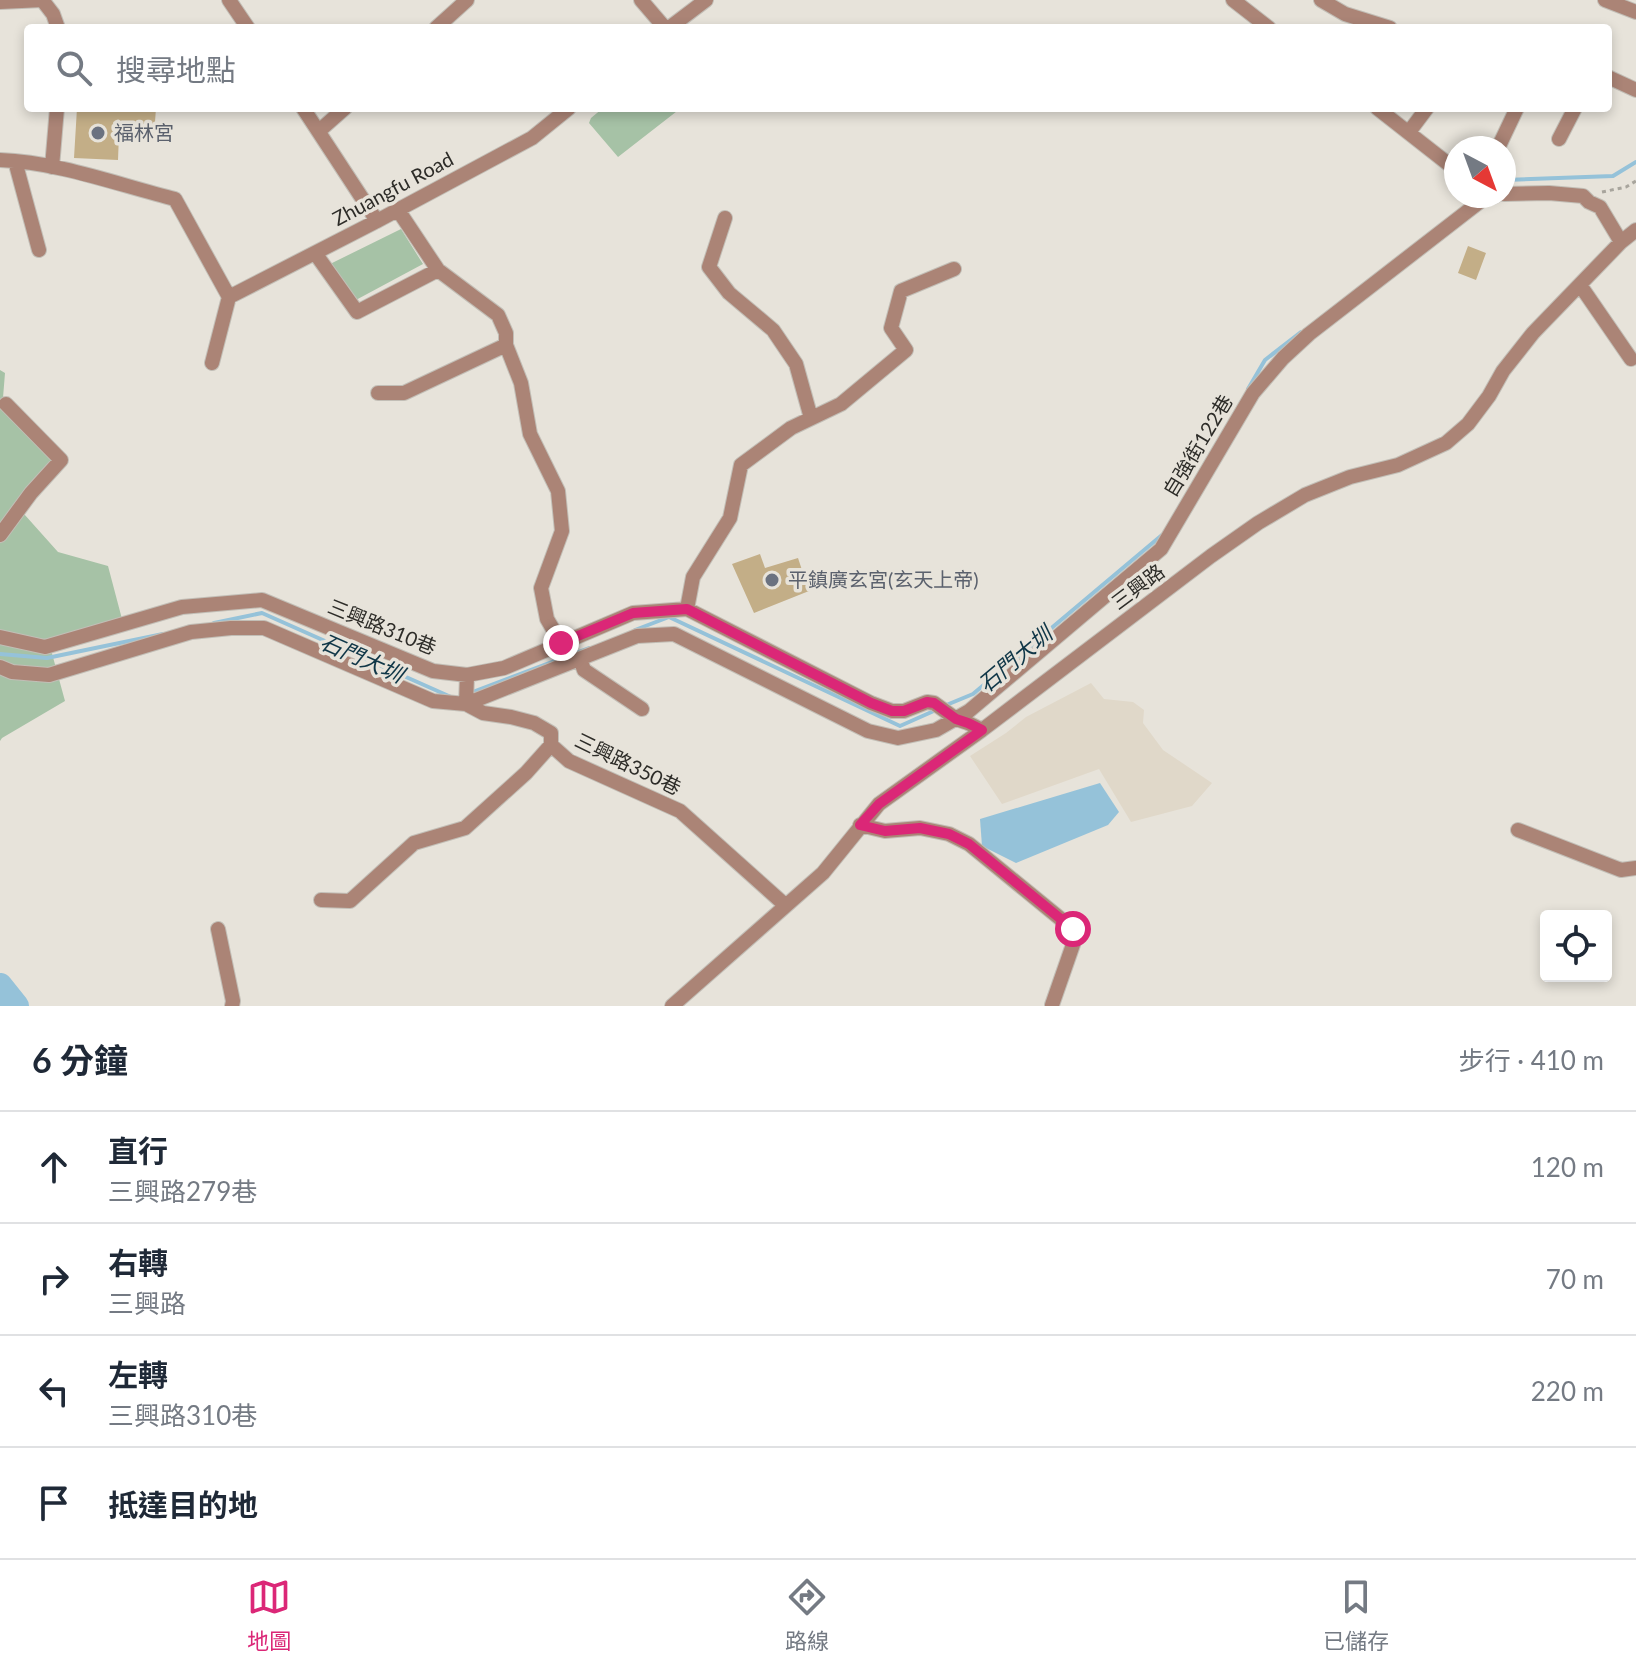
<!DOCTYPE html>
<html lang="zh-TW">
<head>
<meta charset="utf-8">
<style>
  :root { --surface:#fff; --page:#f2f2f3; --text:#1f2937; --muted:#747a83; --line:#e0e1e3; --accent:#db2777 }
  body { margin:0; font-family:Lato,"Noto Sans TC",sans-serif; background:var(--page); color:var(--text) }
  .controls { position:absolute; right:24px; bottom:24px; display:grid; overflow:hidden; border-radius:8px; box-shadow:0 4px 12px #0003 }
  .controls button { width:72px; height:72px; display:grid; place-items:center; padding:0; border:0; border-bottom:2px solid var(--line); background:var(--surface); color:var(--text); font:40px sans-serif }
  .compass { position:absolute; left:1444px; top:136px; width:72px; height:72px; border-radius:50%; background:var(--surface); box-shadow:0 4px 12px #0003; rotate:139deg }
  .stop { position:absolute; width:24px; height:24px; margin:-18px; border:6px solid #db2777; border-radius:50%; background:#fff }
  .stop.end { background:#db2777; border-color:#fff; box-shadow:0 2px 8px #0008 }
  .list { margin:0; padding:0; list-style:none }
  h2 { display:flex; justify-content:space-between; align-items:center; height:104px; margin:0; padding:0 32px; font-size:34px }
  h2 small { font-size:26px; font-weight:400; color:var(--muted) }
  .list li { display:grid; grid-template-columns:52px 1fr auto; gap:24px; align-items:center; box-sizing:border-box; height:112px; padding:0 32px; border-top:2px solid var(--line) }
  .list b { display:block; font-size:30px; white-space:nowrap }
  .list p { margin:0; font-size:26px; white-space:nowrap; color:var(--muted) }
  .list em { font-size:26px; font-style:normal; color:var(--muted) }
  .icon { flex:none; width:44px; height:44px; fill:none; stroke:currentColor; stroke-width:2; stroke-linecap:round; stroke-linejoin:round }
  .map { position:relative; flex:none; width:1636px; height:1006px; overflow:hidden }
  .search { position:absolute; background:var(--surface); box-shadow:0 4px 12px #0003; left:24px; right:24px; top:24px; height:88px; display:flex; align-items:center; gap:20px; box-sizing:border-box; padding:0 28px; border-radius:8px; color:var(--muted); font-size:30px }
  .sheet { height:552px; background:var(--surface) }
  nav { display:flex; justify-content:space-around; align-items:center; box-sizing:border-box; height:112px; border-top:2px solid var(--line); background:var(--surface); font-size:22px; color:var(--muted) }
  nav a { display:grid; justify-items:center; gap:4px }
  nav .on { color:var(--accent) }
  .map>svg:first-child { display:block }
  .built { fill:#e0d8c9 }
  .green { fill:#a6c2a6 }
  .water { fill:#95c2d9 }
  .lines { fill:none; stroke-linecap:round; stroke-linejoin:round }
  .stream { stroke:#95c2d9; stroke-width:4 }
  .river { stroke:#95c2d9; stroke-width:26 }
  .building { fill:#c3ae87 }
  .minor-casing { stroke:#c2beb6; stroke-width:16 }
  .path { stroke:#a8a59d; stroke-width:3; stroke-dasharray:4 4; stroke-linecap:butt }
  .minor { stroke:#ab8476; stroke-width:14 }
  .route { stroke:#db2777; stroke-width:10 }
  .worship-dot { fill:#6b7280; stroke:#e7e3da; stroke-width:3 }
  .labels { text-anchor:middle; stroke-width:7; stroke-linejoin:round; paint-order:stroke }
  .worship-label { font-size:20px; fill:#5b616d; stroke:#e7e3da; text-anchor:start }
  .street-label { font-size:20px; fill:#2d2c28; stroke:#e7e3da }
  .water-label { font-size:22px; font-style:italic; fill:#0f3647; stroke:#e7e3da }
</style>
</head>
<body>
<div class="map">
<svg width="1636" height="1006" viewBox="0 0 1636 1006">
  <rect width="100%" height="100%" fill="#e7e3da"/>
  <path class="built" d="M1091,683L1104,699L1133,702L1144,710L1143,723L1163,750L1212,783L1192,806L1131,822L1099,769L1002,804L970,756L1006,733L1026,717Z"/>
  <path class="green" d="M603,108H681L618,157L589,123L591,118Z
    M401,229L423,264L354,301L328,265Z
    M0,370L5,373L2,410L52,461L16,505L58,552L108,566L122,619L48,639L65,701L2,738L0,741Z"/>
  <path class="water" d="M1100,783L1119,812L1108,825L1016,863L982,846L980,819Z"/>
  <g class="lines">
    <path class="stream" d="M1504,180L1613,176L1636,162
      M1248,389L1265,360L1301,332
      M214,623L262,613L451,697
      M635,630L669,617L900,726L936,710
      M0,654L47,658L163,634
      M470,693L589,648
      M944,706L973,694L1162,535"/>
    <path class="river" d="M0,986L16,1006"/>
  </g>
  <path class="building" d="M77,108H156L154,136L119,134L118,160L74,158Z
    M1468,246L1486,253L1476,280L1458,273Z
    M760,554L765,568L798,558L809,591L754,613L732,564Z"/>
  <g class="lines">
    <defs>
      <path id="minor" d="M229,0L248,28
        M641,0L665,28
        M1233,0L1269,28
        M1321,0L1345,14L1390,28
        M1605,0L1636,12
        M43,1L53,14L58,28
        M0,2L43,0
        M436,28L467,0
        M669,28L706,0
        M1608,77L1636,90
        M303,108L377,221
        M1377,108L1456,170
        M319,131L345,108
        M1409,132L1427,108
        M1559,139L1575,108
        M1498,148L1517,108
        M0,160C58,162 119,185 175,199L229,297
        M15,161L39,250
        M52,167L57,108
        M1504,194L1549,193L1583,196L1589,202L1600,207L1621,242
        M398,210L438,270L498,315L506,333V345L521,383L530,434L558,491L562,531L541,588L547,619L561,643
        M725,218L709,267L729,293L773,330L796,364L811,418
        M315,253L357,312L438,270
        M1580,285L1631,359
        M229,297L377,221L532,138L569,108
        M212,363L229,297
        M378,393H404L506,345
        M0,535L31,493L61,460L6,404
        M687,609L693,577L730,518L741,465L791,428L841,404L906,350L891,328L901,291L954,269
        M0,637L45,647L182,607L262,600L433,671L467,675L504,668L633,613L687,609L871,703L892,711H904L927,702L934,703L956,719L968,723L982,730
        M580,659L584,670L642,709
        M0,667L12,672L49,675L191,632L231,628H264L433,701L466,704L637,636L674,634L868,731L898,738L936,730L969,711L1161,549L1253,393L1283,358L1309,334L1482,200L1495,196
        M467,675L466,704L483,713L511,717L534,723L551,733V745L569,761L680,811L785,905
        M860,825L885,831L920,828L949,834L969,844L1073,929L1076,936L1052,1005
        M1518,830L1621,870L1636,868
        M321,900L350,901L414,843L465,828L526,773L551,745
        M218,929L233,1001L232,1006
        M672,1006L823,873L879,804L982,730L1211,556L1258,523L1305,495L1350,477L1398,465L1446,443L1468,424L1489,396L1503,371L1533,333L1621,242L1636,230"/>
    </defs>
    <use href="#minor" class="minor-casing"/>
    <path class="path" d="M1602,192L1626,187L1636,181"/>
    <use href="#minor" class="minor"/>
  </g>
  <g class="lines">
    <path class="route" d="M561,643L633,613L687,609L871,703L892,711H904L927,702L934,703L956,719L968,723L982,730L879,804L860,825L885,831L920,828L949,834L969,844L1073,929"/>
  </g>
  <g class="worship-dot">
    <circle cx="98" cy="133" r="8"/>
    <circle cx="772" cy="580" r="8"/>
  </g>
  <g class="labels">
    <g class="worship-label">
      <text x="114" y="140">福林宮</text>
      <text x="788" y="587">平鎮廣玄宮(玄天上帝)</text>
    </g>
    <g class="street-label">
      <text transform="translate(393 189) rotate(-28)" y="7">Zhuangfu Road</text>
      <text transform="translate(1198 446) rotate(-59)" y="7">自強街122巷</text>
      <text transform="translate(1138 587) rotate(-37)" y="7">三興路</text>
      <text transform="translate(382 627) rotate(22)" y="7">三興路310巷</text>
      <text transform="translate(628 764) rotate(26)" y="7">三興路350巷</text>
    </g>
    <g class="water-label">
      <text transform="translate(362 658) rotate(24)" y="8">石門大圳</text>
      <text transform="translate(1015 659) rotate(-40)" y="8">石門大圳</text>
    </g>
  </g>
</svg>
<div class="controls">
<button><svg class="icon" aria-label="locate" viewBox="0 0 24 24"><circle cx="12" cy="12" r="6"/><path d="M12 2v4M12 18v4M2 12h4M18 12h4"/></svg></button>
</div>
<svg class="compass" viewBox="-18 -18 36 36"><path d="M0-13l5 13h-10z" fill="#e53935"/><path d="M0 13l5-13h-10z" fill="#747a83"/></svg>
<div class="stop" style="left:1073px;top:929px"></div>
<div class="stop end" style="left:561px;top:643px"></div>
<div class="search"><svg class="icon" aria-label="search" viewBox="0 0 24 24"><circle cx="10" cy="10" r="6"/><path d="M15 15l6 6"/></svg>搜尋地點</div>
</div>
<section class="sheet">
<h2>6 分鐘<small>步行 · 410 m</small></h2>
<ul class="list">
<li><svg class="icon" aria-label="ahead" viewBox="0 0 24 24"><path d="M12 20V5M6 11l6-6 6 6"/></svg><div><b>直行</b><p>三興路279巷</p></div><em>120 m</em></li>
<li><svg class="icon" aria-label="right" viewBox="0 0 24 24"><path d="M7 20v-9h11M14 6l5 5-5 5"/></svg><div><b>右轉</b><p>三興路</p></div><em>70 m</em></li>
<li><svg class="icon" aria-label="left" viewBox="0 0 24 24"><path d="M17 20v-9H6M10 6l-5 5 5 5"/></svg><div><b>左轉</b><p>三興路310巷</p></div><em>220 m</em></li>
<li><svg class="icon" aria-label="arrive" viewBox="0 0 24 24"><path d="M6 21V4h12l-3 4 3 4H6"/></svg><div><b>抵達目的地</b></div></li>
</ul>
</section>
<nav>
<a class="on"><svg class="icon" aria-label="map" viewBox="0 0 24 24"><path d="M3 6l6-2 6 2 6-2v14l-6 2-6-2-6 2zM9 4v14M15 6v14"/></svg>地圖</a>
<a><svg class="icon" aria-label="directions" viewBox="0 0 24 24"><path d="M12 3l9 9-9 9-9-9zM9 14v-3h6M13 9l2 2-2 2"/></svg>路線</a>
<a><svg class="icon" aria-label="saved" viewBox="0 0 24 24"><path d="M7 4h10v16l-5-4-5 4z"/></svg>已儲存</a>
</nav>
</body>
</html>
